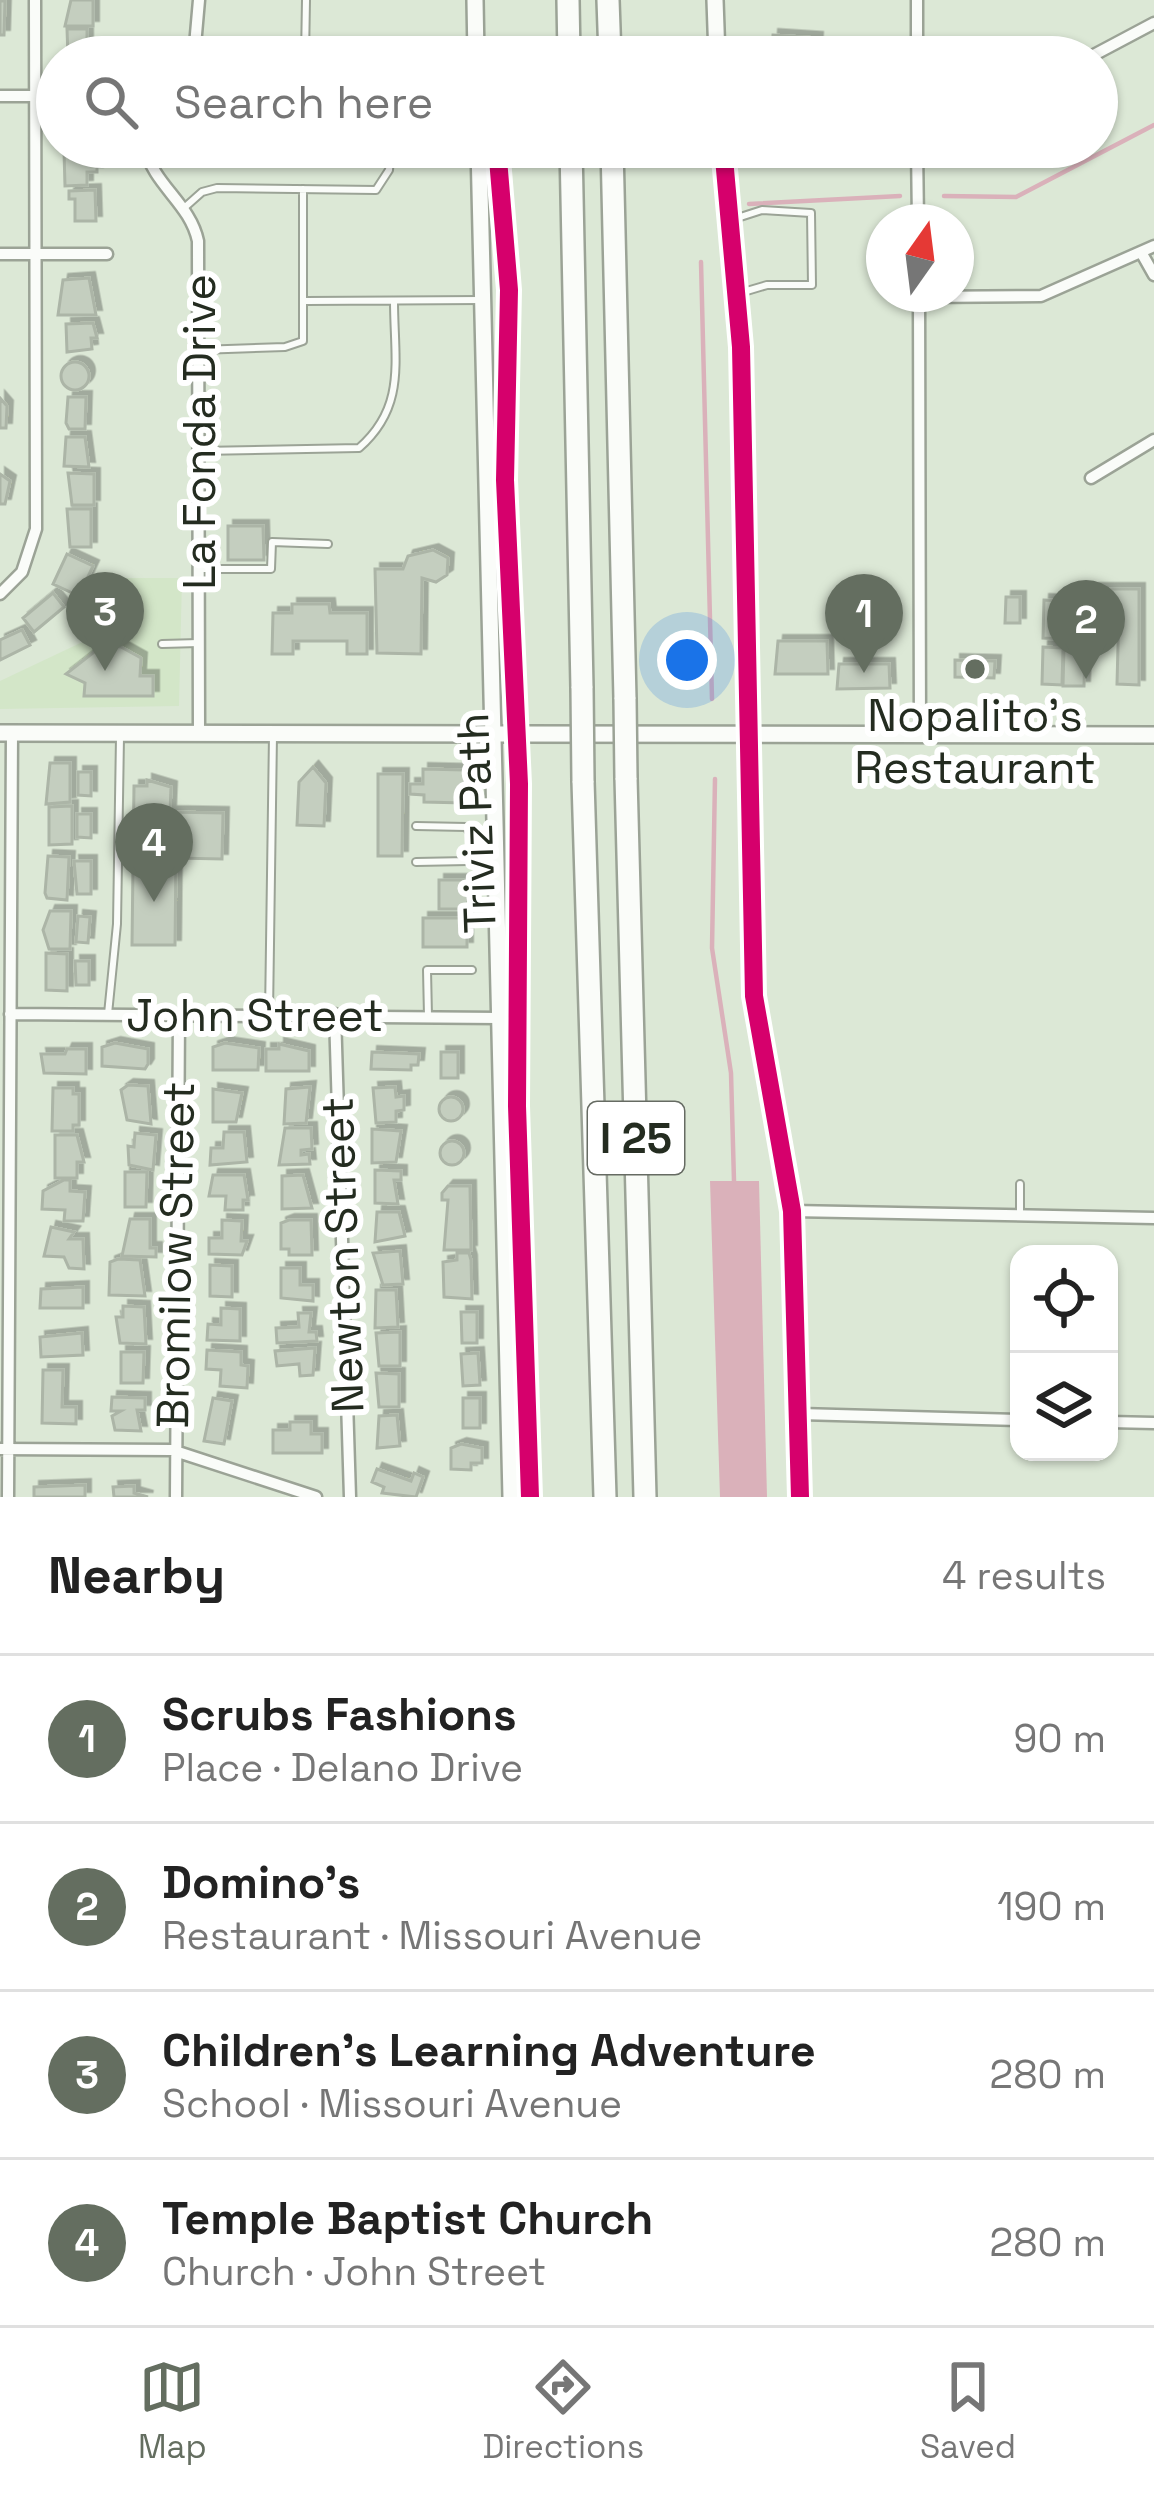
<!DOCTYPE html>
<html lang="en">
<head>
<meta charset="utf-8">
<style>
  :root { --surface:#fff; --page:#f2f2f2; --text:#222; --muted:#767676; --line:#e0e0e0; --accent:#646e60 }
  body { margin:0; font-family:"Space Grotesk",sans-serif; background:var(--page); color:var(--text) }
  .controls { position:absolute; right:36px; bottom:36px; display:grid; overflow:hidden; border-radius:24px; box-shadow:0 3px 9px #0004 }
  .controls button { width:108px; height:108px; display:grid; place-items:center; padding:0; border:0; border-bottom:3px solid var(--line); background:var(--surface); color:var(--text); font:60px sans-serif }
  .compass { position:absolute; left:866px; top:204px; width:108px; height:108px; border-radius:50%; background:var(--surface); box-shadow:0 3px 9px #0004; rotate:14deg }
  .you { position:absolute; left:687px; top:660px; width:42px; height:42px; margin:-30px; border:9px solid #fff; border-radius:50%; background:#1a73e8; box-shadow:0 0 0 18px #1a73e833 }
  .badge { display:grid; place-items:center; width:78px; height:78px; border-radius:50%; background:var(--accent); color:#fff; font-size:39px; font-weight:700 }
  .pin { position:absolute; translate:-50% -99px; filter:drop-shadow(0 3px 6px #0008) }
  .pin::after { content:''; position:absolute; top:63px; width:42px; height:36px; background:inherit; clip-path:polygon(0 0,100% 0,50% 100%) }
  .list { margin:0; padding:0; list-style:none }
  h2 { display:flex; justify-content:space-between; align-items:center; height:156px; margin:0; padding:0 48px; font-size:51px }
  h2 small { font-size:39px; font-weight:400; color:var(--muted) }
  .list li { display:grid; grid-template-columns:78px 1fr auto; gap:36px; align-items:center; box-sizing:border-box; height:168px; padding:0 48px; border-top:3px solid var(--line) }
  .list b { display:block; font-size:45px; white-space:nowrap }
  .list p { margin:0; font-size:39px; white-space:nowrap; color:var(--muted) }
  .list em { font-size:39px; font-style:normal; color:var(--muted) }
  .icon { flex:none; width:66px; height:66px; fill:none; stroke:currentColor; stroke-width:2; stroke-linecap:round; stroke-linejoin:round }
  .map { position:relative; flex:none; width:1154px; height:1497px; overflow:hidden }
  .search { position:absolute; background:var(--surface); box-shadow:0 3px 9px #0004; left:36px; right:36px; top:36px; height:132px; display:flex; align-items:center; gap:30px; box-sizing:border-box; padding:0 42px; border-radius:66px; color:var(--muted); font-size:45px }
  .sheet { height:828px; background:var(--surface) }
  nav { display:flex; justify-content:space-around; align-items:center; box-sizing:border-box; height:168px; border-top:3px solid var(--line); background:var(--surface); font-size:33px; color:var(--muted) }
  nav a { display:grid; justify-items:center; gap:6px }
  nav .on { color:var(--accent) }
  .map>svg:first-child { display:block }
  .built { fill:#d3e6c8 }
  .water { fill:#dab1ba }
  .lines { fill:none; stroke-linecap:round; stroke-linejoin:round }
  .stream { stroke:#dab1ba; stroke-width:4.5 }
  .building { fill:#c4cebf; stroke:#acb5a7; stroke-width:3; filter:url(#shadow) }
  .lane-casing { stroke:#9ba396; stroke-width:10 }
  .street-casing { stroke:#9ba396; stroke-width:15 }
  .secondary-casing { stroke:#9ba396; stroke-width:20 }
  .highway-casing { stroke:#9ba396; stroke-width:26 }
  .lane { stroke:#fafcf9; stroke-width:6 }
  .street { stroke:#fafcf9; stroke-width:10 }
  .secondary { stroke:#fafcf9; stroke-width:15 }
  .highway { stroke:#fafcf9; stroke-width:21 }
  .highway-bridge-casing { stroke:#9ba396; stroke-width:26; stroke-linecap:butt }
  .highway-bridge { stroke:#fafcf9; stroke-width:21 }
  .cycleway-casing { stroke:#fff; stroke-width:26 }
  .cycleway { stroke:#d6006c; stroke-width:18 }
  .poi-dot { fill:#646e60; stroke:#fff; stroke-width:4.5 }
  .labels { text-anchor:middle; stroke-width:12; stroke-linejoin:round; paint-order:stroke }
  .shield { fill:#fff; stroke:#666b63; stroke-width:3 }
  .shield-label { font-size:42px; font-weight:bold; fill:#242c20 }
  .street-label { font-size:45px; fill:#242c20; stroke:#fff }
  .poi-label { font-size:45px; fill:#242c20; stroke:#fff }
</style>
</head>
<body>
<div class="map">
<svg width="1154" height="1497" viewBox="0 0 1154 1497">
  <defs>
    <filter id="shadow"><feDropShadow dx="5.5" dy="-5.5" stdDeviation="0" flood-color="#0004"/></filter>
  </defs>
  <rect width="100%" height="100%" fill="#dce8d6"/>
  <path class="built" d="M113,578H182L179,706L0,709V681L112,628Z"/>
  <path class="water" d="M710,1181H759L767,1497H720Z"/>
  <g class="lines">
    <path class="stream" d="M944,196L1016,197L1154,125
      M749,204L900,196
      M701,262L712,699
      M715,779L712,948L731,1073L734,1181"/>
  </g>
  <path class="building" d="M71,0H93V26H65Z
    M0,1H5L4,35H0Z
    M67,29H87V53L94,57H68Z
    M773,35L817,38L816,57H772Z
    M64,151H88V164H97V172H87V185L65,186Z
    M95,190L96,221H75V199H69V191Z
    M89,278L96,315H58L63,280Z
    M93,323L97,338H91L92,349L67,352L66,324Z
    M61 376a14 14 0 1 1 28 0a14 14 0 1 1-28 0Z
    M68,397H86L85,429H69L66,423Z
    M0,398L7,406L6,428H0Z
    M66,437H85L89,467L64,466Z
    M68,473L94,474V505H72Z
    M0,474L10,481L5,504H0Z
    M67,509H91V547H70Z
    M228,526H263L264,560H228Z
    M433,550L448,558L447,575L436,582L422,578L421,654L377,653L375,569H403L408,556Z
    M67,554L93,566L79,596L53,584Z
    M1094,589H1139V685L1117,684L1119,609L1094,610Z
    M53,593L64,607L34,632L23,618Z
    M1006,597H1020V623H1005Z
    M1044,600L1063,601L1064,639L1043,638Z
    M292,604H329L330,613H367V654H347V641H293V654H272L273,613H292Z
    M22,630L30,645L0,660V640Z
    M778,641H827L828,674H775Z
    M103,645L121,647L141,658L140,676H153V696H84L85,683L66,674Z
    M1043,647L1063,648L1062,685L1042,684Z
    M1064,647H1085L1084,686H1063Z
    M955,660L995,661L994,678L955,677Z
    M839,664H889L890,688L837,689Z
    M50,763H70V802L46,804Z
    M313,767L326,783L324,826L297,825L299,782Z
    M423,769L465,770L464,803L424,802V795L410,794V784H423Z
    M78,772H91V796L78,795Z
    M378,774H403L402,856H378Z
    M147,780L171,787L170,812L223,813L222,859L176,858L175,945H132L134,786H147Z
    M72,806V844L49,845V807Z
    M77,814H91V838L77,837Z
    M48,856L69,857L67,900L47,898L45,893Z
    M74,861H91V894H77Z
    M439,880H468V909H439Z
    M50,911H71L70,949H49L43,930Z
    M78,916L90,917L88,943L76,942Z
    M423,918H467V947H423Z
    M46,953L67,954V991L46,990Z
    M75,961H89V985H76Z
    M115,1043L148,1049V1064L145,1069L102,1066V1047Z
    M225,1043L259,1048L258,1070H213V1047Z
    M279,1044L309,1051V1071H266V1049H279Z
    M67,1049H86V1074L44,1073L41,1054H65Z
    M372,1052L419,1054L418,1065H411V1070L371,1069Z
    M441,1052H458V1078H441Z
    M128,1085L148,1086L151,1124L127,1120L121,1090Z
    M310,1087L306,1123L284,1124L286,1089Z
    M395,1087L396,1097L404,1096V1110L396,1111V1122L376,1123L373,1088Z
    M53,1088H73V1094H79V1125H73V1131H52Z
    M213,1089L242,1093L236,1122H213Z
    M439 1109a12 12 0 1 1 24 0a12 12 0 1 1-24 0Z
    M285,1128H311L312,1149L301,1150V1155L309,1154L310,1164L279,1165Z
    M372,1129L401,1131L396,1162L372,1163Z
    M224,1132H244L247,1162L210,1165L211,1148H223Z
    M135,1133L156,1135L153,1170L129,1165L128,1146L134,1147Z
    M55,1135H77L84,1162H77V1178H55Z
    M440 1153a12 12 0 1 1 24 0a12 12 0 1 1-24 0Z
    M375,1170L401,1171V1180H394L398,1204L375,1203Z
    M125,1172H147L146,1207H125Z
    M213,1175H244L248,1200H243V1210H225L226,1196H209Z
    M303,1175L312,1208L282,1209V1176Z
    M64,1180H70V1191L85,1192L83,1221H64L65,1210L42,1209L43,1191Z
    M448,1186H470L471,1250H444L448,1200H442V1193Z
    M377,1212H399L405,1236L375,1242Z
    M130,1219H150V1248H156V1257L122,1256Z
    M222,1220L242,1221L241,1241H247L242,1255L209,1254V1238H222Z
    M289,1220H311L312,1255H289V1249H281V1223Z
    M51,1227L74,1232L69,1239H83L84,1269L69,1268L64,1257L44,1256Z
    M400,1251L403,1284L383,1285L373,1253Z
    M457,1253H469L471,1260L472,1299L444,1297L443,1262L457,1260Z
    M118,1259L140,1260L145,1296L109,1295L110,1262Z
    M210,1265L232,1266V1297L210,1296Z
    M281,1268H300V1285H313V1301L281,1298Z
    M83,1287V1308H40L41,1289Z
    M376,1290H396L398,1327L375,1328Z
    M123,1306L144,1307L146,1344L120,1343L116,1317H123Z
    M221,1308L240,1309V1341L207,1340L208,1324L221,1325Z
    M461,1312H477V1343H462Z
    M298,1313H311L309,1332H316L317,1341L277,1343L276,1328L299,1327Z
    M400,1332V1366H379L376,1333Z
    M82,1333L83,1355L41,1357L40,1337Z
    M315,1348L313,1375L300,1376L299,1364L277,1366L275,1351Z
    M207,1350L241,1352V1365L248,1366L247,1388L220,1386L221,1370L206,1369Z
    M121,1352H144L143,1383H121Z
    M478,1353L480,1385L463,1386L461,1354Z
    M43,1370H63L62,1407H76V1424L42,1423Z
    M376,1373L399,1374V1407H379Z
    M112,1397L145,1398V1410H137L141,1431L115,1430L112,1416L121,1411H111Z
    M213,1398L232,1401L224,1444L204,1441Z
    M463,1398H480V1428H463Z
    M397,1415L400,1446L377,1448L379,1416Z
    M290,1422H311V1434H322V1453H273V1430H290Z
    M461,1444L482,1448V1463H471V1470L451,1469V1448Z
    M377,1469L411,1481L414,1473L423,1477L416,1497L382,1493L384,1487L372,1482Z
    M85,1485V1497H34V1487Z
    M134,1486V1493L148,1497H114L113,1487Z"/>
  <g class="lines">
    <defs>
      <path id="lane" d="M305,57L306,0
        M184,208L202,192L217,188L376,190L389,170L391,147
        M731,220L762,210L811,213L812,285H767L740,293
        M306,301L482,300
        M199,350L285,347L303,341V189
        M200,451L359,448C407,406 394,360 394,301
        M199,569H271L272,542L328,544
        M162,644L199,643
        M416,826L466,827L478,844L492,843
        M416,862L468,861L478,844
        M108,1014L117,924L120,737
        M269,1014L273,735
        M428,1016L427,970H472
        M1020,1216V1184"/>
      <path id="street" d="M194,57L199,0
        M917,57V0
        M1090,57L1154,23
        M0,96H35
        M145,147C153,185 190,203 198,241L199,733
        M917,147L918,222
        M1141,252L1154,275
        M0,254H107
        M919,294L920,736
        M919,297L1041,296L1154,246
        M1091,478L1154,440
        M0,594L22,572L36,529L35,0
        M10,1014L499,1018
        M335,1014L350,1497
        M792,1211L1154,1218
        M800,1414L1019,1420
        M1109,1422L1154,1423
        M0,1449L172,1450L316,1497
        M8,1497L12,732
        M176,1497L179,1014"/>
      <path id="secondary" d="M475,0L476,57
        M715,0L717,57
        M479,147L511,1497
        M723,147L741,347L754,996L792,1211L800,1497
        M0,733L1154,735"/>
      <path id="highway" d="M568,0L569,57
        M608,0L610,57
        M571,147L582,688
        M612,147L625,699
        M626,778L645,1497
        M583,781L605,1497"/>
    </defs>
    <use href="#lane" class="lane-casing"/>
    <use href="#street" class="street-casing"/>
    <use href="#secondary" class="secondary-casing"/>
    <use href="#highway" class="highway-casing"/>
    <use href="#lane" class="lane"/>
    <use href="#street" class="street"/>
    <use href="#secondary" class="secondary"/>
    <use href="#highway" class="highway"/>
    <defs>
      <path id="highway-bridge" d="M582,688L583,781
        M625,699L626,778"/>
    </defs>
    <use href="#highway-bridge" class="highway-bridge-casing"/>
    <use href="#highway-bridge" class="highway-bridge"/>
    <defs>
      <path id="cycleway" d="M497,147L509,290L505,480L519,784L517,1106L530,1497
        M723,147L741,347L754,996L792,1211L800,1497"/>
    </defs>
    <use href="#cycleway" class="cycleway-casing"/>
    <use href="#cycleway" class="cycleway"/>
  </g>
  <circle class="poi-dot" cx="975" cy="669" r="12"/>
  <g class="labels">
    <rect class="shield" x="588" y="1102" width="96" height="72" rx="9"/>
    <g class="shield-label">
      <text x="636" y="1153">I 25</text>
    </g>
    <g class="street-label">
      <text transform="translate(199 432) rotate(-90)" y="16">La Fonda Drive</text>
      <text transform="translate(476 823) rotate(-92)" y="16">Triviz Path</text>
      <text x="255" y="1031">John Street</text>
      <text transform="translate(175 1255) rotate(-89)" y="16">Bromilow Street</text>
      <text transform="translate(342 1255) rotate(-92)" y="16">Newton Street</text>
    </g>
    <g class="poi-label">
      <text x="975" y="731">Nopalito's<tspan x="975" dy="52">Restaurant</tspan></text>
    </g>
  </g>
</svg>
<div class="controls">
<button><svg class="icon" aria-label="locate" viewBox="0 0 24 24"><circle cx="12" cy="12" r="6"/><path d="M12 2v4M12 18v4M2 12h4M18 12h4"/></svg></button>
<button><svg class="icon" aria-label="layers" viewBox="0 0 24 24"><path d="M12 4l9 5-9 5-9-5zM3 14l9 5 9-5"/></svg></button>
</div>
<svg class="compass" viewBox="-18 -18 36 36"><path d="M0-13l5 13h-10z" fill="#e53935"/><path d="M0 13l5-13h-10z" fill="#767676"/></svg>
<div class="you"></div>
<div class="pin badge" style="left:864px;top:673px">1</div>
<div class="pin badge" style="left:1086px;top:679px">2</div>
<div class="pin badge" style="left:105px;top:671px">3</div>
<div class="pin badge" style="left:154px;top:902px">4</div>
<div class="search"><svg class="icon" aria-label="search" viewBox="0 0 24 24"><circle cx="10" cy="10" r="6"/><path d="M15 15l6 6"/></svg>Search here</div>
</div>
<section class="sheet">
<h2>Nearby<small>4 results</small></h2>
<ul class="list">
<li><span class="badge">1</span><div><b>Scrubs Fashions</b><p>Place · Delano Drive</p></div><em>90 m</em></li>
<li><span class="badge">2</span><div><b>Domino's</b><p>Restaurant · Missouri Avenue</p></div><em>190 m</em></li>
<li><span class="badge">3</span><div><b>Children's Learning Adventure</b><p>School · Missouri Avenue</p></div><em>280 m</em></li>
<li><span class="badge">4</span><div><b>Temple Baptist Church</b><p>Church · John Street</p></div><em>280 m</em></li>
</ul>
</section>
<nav>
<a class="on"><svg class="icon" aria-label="map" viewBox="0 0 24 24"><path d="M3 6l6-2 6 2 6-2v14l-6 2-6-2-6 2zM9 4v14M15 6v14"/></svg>Map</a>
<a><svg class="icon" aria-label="directions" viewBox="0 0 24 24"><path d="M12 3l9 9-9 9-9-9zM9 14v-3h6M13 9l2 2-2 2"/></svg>Directions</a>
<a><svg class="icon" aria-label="saved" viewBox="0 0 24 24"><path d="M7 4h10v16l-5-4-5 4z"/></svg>Saved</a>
</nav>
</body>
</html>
